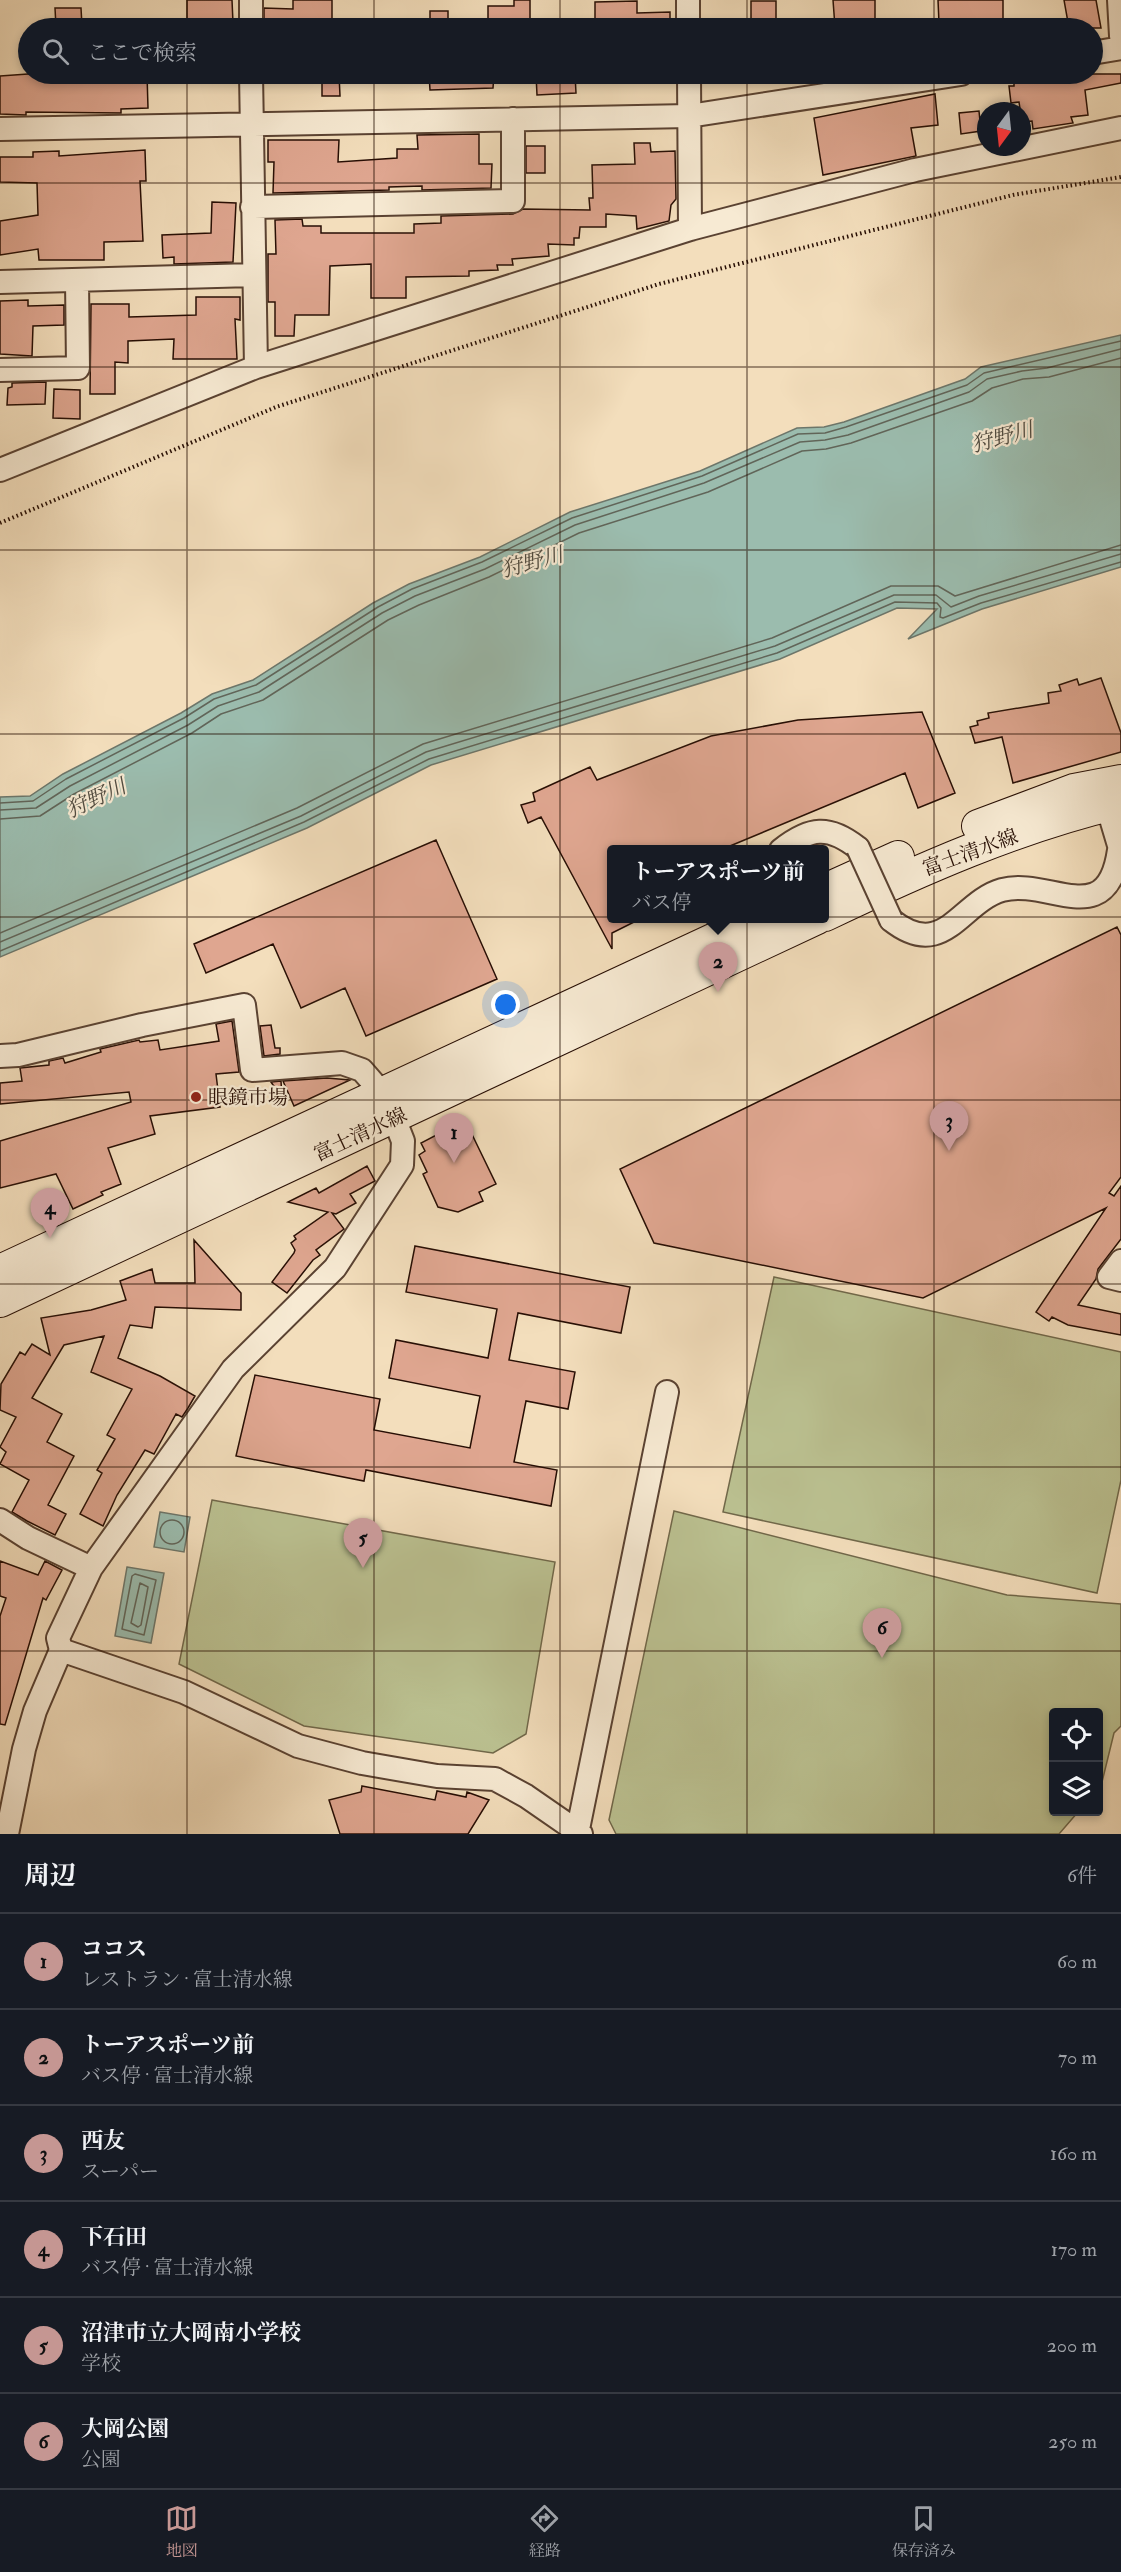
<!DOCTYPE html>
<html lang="ja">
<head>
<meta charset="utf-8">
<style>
  :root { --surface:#171b24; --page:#242831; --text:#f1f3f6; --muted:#9ea1a6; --line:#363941; --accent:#c59692 }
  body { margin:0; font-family:"IM FELL Double Pica","Noto Serif JP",serif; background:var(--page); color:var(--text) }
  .controls { position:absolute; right:18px; bottom:18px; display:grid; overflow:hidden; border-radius:6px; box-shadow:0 3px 9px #0003 }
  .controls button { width:54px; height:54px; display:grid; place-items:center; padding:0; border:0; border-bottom:2px solid var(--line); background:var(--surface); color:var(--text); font:30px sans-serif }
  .compass { position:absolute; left:977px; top:102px; width:54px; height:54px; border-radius:50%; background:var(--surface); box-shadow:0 3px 9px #0003; rotate:195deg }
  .you { position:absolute; left:506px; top:1005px; width:21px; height:21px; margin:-15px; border:4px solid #fff; border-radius:50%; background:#1a73e8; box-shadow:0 0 0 9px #1a73e833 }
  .badge { display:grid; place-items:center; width:39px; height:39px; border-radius:50%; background:var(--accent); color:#111; font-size:20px; font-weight:700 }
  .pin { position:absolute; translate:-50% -50px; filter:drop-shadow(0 2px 3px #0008) }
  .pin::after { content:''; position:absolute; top:32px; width:21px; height:18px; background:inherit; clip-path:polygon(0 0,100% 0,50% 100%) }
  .popup { position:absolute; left:607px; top:845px; width:222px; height:78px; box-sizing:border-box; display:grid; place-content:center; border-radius:6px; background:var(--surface); filter:drop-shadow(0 2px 4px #0005); font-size:20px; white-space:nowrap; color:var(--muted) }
  .popup b { font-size:22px; color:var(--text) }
  .popup::after { content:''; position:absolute; left:50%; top:100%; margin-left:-12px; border:12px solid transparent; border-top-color:var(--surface) }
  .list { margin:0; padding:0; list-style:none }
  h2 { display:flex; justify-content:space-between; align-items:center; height:78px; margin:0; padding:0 24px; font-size:26px }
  h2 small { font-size:20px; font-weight:400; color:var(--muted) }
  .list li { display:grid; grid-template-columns:39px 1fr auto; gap:18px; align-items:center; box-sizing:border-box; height:96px; padding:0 24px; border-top:2px solid var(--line) }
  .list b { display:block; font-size:22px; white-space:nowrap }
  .list p { margin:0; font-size:20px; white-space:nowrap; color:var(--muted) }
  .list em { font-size:20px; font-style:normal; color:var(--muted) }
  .icon { flex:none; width:33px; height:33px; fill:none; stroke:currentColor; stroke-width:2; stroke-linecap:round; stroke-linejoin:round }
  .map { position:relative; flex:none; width:1121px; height:1834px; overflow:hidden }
  .search { position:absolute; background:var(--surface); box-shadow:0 3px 9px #0003; left:18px; right:18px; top:18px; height:66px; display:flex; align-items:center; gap:15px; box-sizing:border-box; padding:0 21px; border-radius:33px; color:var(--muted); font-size:22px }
  .sheet { height:654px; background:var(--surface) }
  nav { display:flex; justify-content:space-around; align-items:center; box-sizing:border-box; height:84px; border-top:2px solid var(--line); background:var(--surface); font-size:16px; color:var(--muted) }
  nav a { display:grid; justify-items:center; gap:3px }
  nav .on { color:var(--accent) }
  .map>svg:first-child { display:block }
  .green { fill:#bbc191; stroke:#71684a; stroke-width:1.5 }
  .water { fill:#9bbcae; stroke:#6d766a; stroke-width:1.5 }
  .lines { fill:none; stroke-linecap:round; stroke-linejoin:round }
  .shore { stroke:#616559; stroke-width:1.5 }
  .building { fill:#dfa690; stroke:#270e04; stroke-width:1.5 }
  .minor-casing { stroke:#5a4232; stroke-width:26 }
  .secondary-casing { stroke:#270e04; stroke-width:34 }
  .path { stroke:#270e04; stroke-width:4; stroke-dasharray:1.5 3; stroke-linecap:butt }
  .minor { stroke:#f7ead3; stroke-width:22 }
  .secondary { stroke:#f7ead3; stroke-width:32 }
  .minor-bridge-casing { stroke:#5a4232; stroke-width:26; stroke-linecap:butt }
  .minor-bridge { stroke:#f7ead3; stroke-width:22 }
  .grid { fill:none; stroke:#270e04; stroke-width:1.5; stroke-opacity:0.55 }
  .poi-dot { fill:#8f2418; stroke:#f7ead3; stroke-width:2 }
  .labels { text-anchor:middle; stroke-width:4.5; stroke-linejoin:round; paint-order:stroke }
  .street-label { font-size:20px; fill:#270e04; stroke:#f7ead3 }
  .poi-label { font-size:20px; fill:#270e04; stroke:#f7ead3; text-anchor:start }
  .water-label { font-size:21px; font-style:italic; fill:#504b40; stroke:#f7ead3 }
</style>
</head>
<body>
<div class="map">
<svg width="1121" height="1834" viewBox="0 0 1121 1834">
  <rect width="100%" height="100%" fill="#f3debc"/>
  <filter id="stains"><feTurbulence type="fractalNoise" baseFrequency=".00333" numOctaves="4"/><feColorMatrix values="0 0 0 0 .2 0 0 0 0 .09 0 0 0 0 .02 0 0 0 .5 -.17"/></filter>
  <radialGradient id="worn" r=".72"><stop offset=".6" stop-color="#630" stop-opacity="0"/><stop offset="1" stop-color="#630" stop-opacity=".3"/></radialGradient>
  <path class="green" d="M774,1277L1121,1352V1480L1097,1593L723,1512Z
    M212,1500L555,1562L526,1734L493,1753L304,1726L179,1664Z
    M674,1511L1007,1595L1121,1604V1726L1114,1733L1102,1782L1099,1786L1098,1712H1054V1812H1078L1059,1834H616L609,1820Z"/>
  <path class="water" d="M1121,335V567L982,609L908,639L937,609L897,608L780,659L431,765L307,828L0,957V797L30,796L63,774L181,713L212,694L253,680L373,603L409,584L480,557L570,512L700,471L797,428L824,427L844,422L965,379L981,367Z
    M160,1512L190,1517L184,1552L154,1547Z
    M127,1567L164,1573L151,1643L115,1636Z"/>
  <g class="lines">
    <path class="shore" d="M0,803L33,801L66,779L184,718L214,699L256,685L378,607L412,589L482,562L572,518L702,476L798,434L825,433L846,427L967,385L984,373L1121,341
      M0,810L36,808L70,786L188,725L218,706L259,692L382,613L415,596L485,569L575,525L704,483L800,442L825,440L848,435L969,392L987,379L1022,371L1047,368L1121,349
      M0,819L40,816L74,794L192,733L221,714L263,700L388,620L419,605L489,577L579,533L708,492L802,451L826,449L851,443L972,401L992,388L1023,379L1049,377L1121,358
      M0,933L297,808L423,744L772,638L891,586H938L955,596L1121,545
      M0,942L301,816L426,752L775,646L894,595H936L951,607L979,596L1121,554
      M0,951L304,822L429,759L777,653L895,602L937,603L941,608L940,617L943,618L981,603L1121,562
      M160 1532a12 12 0 1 1 24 0a12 12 0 1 1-24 0Z
      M135,1574L156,1580L144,1635L122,1629L132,1576Z
      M140,1583L148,1587L141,1625L138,1627L131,1623Z"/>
  </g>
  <path class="building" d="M187,0H232L233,23L187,24Z
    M293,0H332V28H264V8L293,9Z
    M514,0H530V28H488V6H514Z
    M833,0H875V22H853L854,26L835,27Z
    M938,0H1003V22L939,23Z
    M1064,0H1096L1101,28H1069Z
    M637,1V13L670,12V28H595V2Z
    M751,1H776V28H751Z
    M55,8H81L82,26L56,27Z
    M430,11H448V28H430Z
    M28,74H147L148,108L121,109V113L26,112V115L0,114V76Z
    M322,74H339L340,96H322Z
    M429,74H494L493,88L430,90Z
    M536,74H575L576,93L537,95Z
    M1057,74H1121V83L1085,90L1088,115L1071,117L1073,123L1033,129L1032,121L1022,122L1019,102L1011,103L1009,86H1014V80Z
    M935,94L938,125L911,128L916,156L823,175L814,118Z
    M979,111L981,131L961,134L959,113Z
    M479,134V164H492L491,188L422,190V186L389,187V190L273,193L274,162H268V140H339L338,162L397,158V149H418L417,135Z
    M634,143H650L651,152L675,151L676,199L671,205L669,221L637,229L636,216L606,214V227H580L579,238H574V245L548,244L549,256L512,259L513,265H497L498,270L469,271V276L406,277V298H371V264L330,266L329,315H295L294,336H275V302H268V254H276L275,220L302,219L303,226H321V233H414V224L441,223V216L513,214L523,209L590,210L589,198H593L592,165L635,164Z
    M526,146H545V173H526Z
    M145,150L146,181H140L143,241L104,242V260H39L38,249L0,255V221L38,215L37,183L0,182V157H33V152L59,151V156Z
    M212,202L236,203L233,262L174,264V257L163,258L162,235L211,233Z
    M196,297H240V320L235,319L237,359H173L174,339L128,341V363L115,362V394H90L91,304H129V317L196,315Z
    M28,300V306L64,305V325L33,326L32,356L0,354V301Z
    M46,382L45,404L7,405L8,388L12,387V383Z
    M54,389L80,390V419L53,418Z
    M1101,678L1121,733V752L1013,783L1002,737L975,743L970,727L978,725L977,721L989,718L988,713L1049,703L1048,693L1061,691L1059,685L1077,679L1079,685Z
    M922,712L955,793L918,808L905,773L730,846L731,849H612V918H642L612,933V949L541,817L528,823L521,805L535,801L533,793L590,767L597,780L711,736L798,720Z
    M436,840L497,979L366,1036L345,988L301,1008L273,944L206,973L194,944Z
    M1117,927L1121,935V1177L1109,1193L1114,1196L1121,1186V1239L1098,1269L1096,1279L1078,1305L1121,1314V1335L1068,1325L1052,1317L1049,1321L1036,1312L1106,1208L923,1298L654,1243L620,1169Z
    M232,1021L239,1072L216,1074L220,1107L150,1116L155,1134L108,1148L121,1184L101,1192L103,1195L73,1209L56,1174L0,1188V1141L131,1102L129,1092L0,1104V1083L22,1081L20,1068L49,1065V1061L63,1058L65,1063L101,1052L100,1049L139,1040L140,1042L158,1040L160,1050L219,1041L216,1024Z
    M271,1025L275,1048H280V1054L264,1056L260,1026Z
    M327,1078L350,1080L294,1106L283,1081Z
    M281,1081L282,1098L271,1082Z
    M465,1120L496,1184L479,1192L483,1201L458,1212L438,1207L423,1174L427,1172L419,1155L425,1151L421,1143Z
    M367,1166L375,1181L350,1194L356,1203L336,1214L332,1213L344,1229L316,1250L320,1255L313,1260L287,1293L272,1282L294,1253L295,1250L291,1243L296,1239L294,1236L328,1212L288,1202L316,1188L319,1193Z
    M194,1240L241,1293V1310L155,1307L152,1328L130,1325L118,1358L160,1376L195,1396L188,1408L182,1417L176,1414L154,1454L145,1450L117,1495L103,1526L80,1514L102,1473L97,1470L115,1439L107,1435L132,1389L91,1372L104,1336L64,1345L32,1398L62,1414L47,1442L74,1456L48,1505L66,1514L55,1535L27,1521L12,1512L29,1480L0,1464L6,1452L0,1447L16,1417L0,1410L1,1384L20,1352L25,1355L32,1344L50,1355L41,1318L91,1310L126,1300L120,1281L152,1269L155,1283H195Z
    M415,1246L630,1287L621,1333L518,1313L509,1360L575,1372L568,1409L526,1401L514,1462L557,1470L551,1506L366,1470L364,1481L236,1456L255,1375L380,1399L374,1430L470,1448L480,1396L389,1378L396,1340L488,1358L497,1309L406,1292Z
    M0,1561L38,1575L45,1561L62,1570L46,1600L43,1598L5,1725L0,1724V1616L6,1598L0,1596Z
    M362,1786L435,1800L437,1791L466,1797L467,1792L489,1800L468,1834H340L329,1800L361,1792Z"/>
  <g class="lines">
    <defs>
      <path id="minor" d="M251,0V28
        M688,0V28
        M1119,0L1121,36
        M1092,53L1121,48
        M251,74L256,367
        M689,74L690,229
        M0,129L689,116L961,74
        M252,207L513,201V119
        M0,282L253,275
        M0,370L78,368L77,280
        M0,470L256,367L690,229L915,170L1121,128
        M1107,805L1121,852
        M781,850C810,827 829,825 858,848
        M891,920C944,962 960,902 1002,890C1049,877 1107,933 1119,850
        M0,1056L18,1055L142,1025L244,1005L252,1070L342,1063L362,1070L382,1093L394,1118L403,1141L402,1165L335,1268L233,1369L91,1568L58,1638L61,1650L35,1711L24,1749L7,1834
        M1121,1261L1109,1277L1121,1280
        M0,1520L28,1538L91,1568
        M61,1650L184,1692L298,1746L362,1763L437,1776L495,1779L526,1796L581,1834
        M577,1834L667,1392"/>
      <path id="secondary" d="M978,826L1074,790L1121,781
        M825,890L898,857
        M825,915C919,870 1018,826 1121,802
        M0,1271L760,918
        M0,1301L817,918"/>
    </defs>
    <use href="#minor" class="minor-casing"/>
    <use href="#secondary" class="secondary-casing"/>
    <path class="path" d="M0,523L276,407L659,284L1013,195L1121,177"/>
    <use href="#minor" class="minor"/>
    <use href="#secondary" class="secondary"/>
    <defs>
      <path id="minor-bridge" d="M858,848L891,920"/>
    </defs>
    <use href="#minor-bridge" class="minor-bridge-casing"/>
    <use href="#minor-bridge" class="minor-bridge"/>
  </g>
  <path class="grid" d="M187,0V28M374,0V28M560,0V28M747,0V28M934,0V28M187,74V1834M374,74V1834M560,74V1834M747,74V1834M934,74V1834M0,183H1121M0,367H1121M0,550H1121M0,734H1121M0,917H1121M0,1100H1121M0,1284H1121M0,1467H1121M0,1651H1121"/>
  <circle class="poi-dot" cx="196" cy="1097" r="6"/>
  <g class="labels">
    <g class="street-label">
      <text transform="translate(970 852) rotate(-20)" y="7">富士清水線</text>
      <text transform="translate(360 1134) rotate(-25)" y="7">富士清水線</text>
    </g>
    <g class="poi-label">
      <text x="208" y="1104">眼鏡市場</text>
    </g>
    <g class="water-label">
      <text transform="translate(1002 437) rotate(-15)" y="7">狩野川</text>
      <text transform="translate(532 562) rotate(-15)" y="7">狩野川</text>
      <text transform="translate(96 798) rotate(-25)" y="7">狩野川</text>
    </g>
  </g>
  <rect width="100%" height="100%" filter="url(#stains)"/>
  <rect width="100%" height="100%" fill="url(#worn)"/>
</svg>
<div class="controls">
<button><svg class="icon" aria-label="locate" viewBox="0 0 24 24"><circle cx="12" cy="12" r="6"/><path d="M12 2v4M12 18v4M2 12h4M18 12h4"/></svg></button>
<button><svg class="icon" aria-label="layers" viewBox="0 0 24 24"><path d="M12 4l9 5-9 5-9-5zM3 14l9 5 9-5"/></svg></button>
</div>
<svg class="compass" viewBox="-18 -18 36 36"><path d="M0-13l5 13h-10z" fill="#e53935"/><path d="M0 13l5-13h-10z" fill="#9ea1a6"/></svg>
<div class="you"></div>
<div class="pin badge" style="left:454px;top:1163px">1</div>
<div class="pin badge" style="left:718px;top:992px">2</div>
<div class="popup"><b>トーアスポーツ前</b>バス停</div>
<div class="pin badge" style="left:949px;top:1151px">3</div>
<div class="pin badge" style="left:50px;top:1238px">4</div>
<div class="pin badge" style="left:363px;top:1568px">5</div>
<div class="pin badge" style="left:882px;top:1658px">6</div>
<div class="search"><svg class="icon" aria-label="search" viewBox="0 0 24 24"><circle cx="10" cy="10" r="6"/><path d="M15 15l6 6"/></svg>ここで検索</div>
</div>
<section class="sheet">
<h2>周辺<small>6件</small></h2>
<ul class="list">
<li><span class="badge">1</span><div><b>ココス</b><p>レストラン · 富士清水線</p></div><em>60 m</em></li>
<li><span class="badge">2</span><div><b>トーアスポーツ前</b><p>バス停 · 富士清水線</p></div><em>70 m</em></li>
<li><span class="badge">3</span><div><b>西友</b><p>スーパー</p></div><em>160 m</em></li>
<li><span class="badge">4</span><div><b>下石田</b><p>バス停 · 富士清水線</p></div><em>170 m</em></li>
<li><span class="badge">5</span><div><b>沼津市立大岡南小学校</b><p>学校</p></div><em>200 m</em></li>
<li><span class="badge">6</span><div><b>大岡公園</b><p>公園</p></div><em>250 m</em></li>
</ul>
</section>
<nav>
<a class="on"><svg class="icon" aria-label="map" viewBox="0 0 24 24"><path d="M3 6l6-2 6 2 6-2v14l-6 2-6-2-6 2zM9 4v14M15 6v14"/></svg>地図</a>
<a><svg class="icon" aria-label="directions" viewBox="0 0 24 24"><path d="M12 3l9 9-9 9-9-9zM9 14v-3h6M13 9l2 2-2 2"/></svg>経路</a>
<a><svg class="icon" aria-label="saved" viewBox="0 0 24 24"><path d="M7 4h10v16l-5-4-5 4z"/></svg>保存済み</a>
</nav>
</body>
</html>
